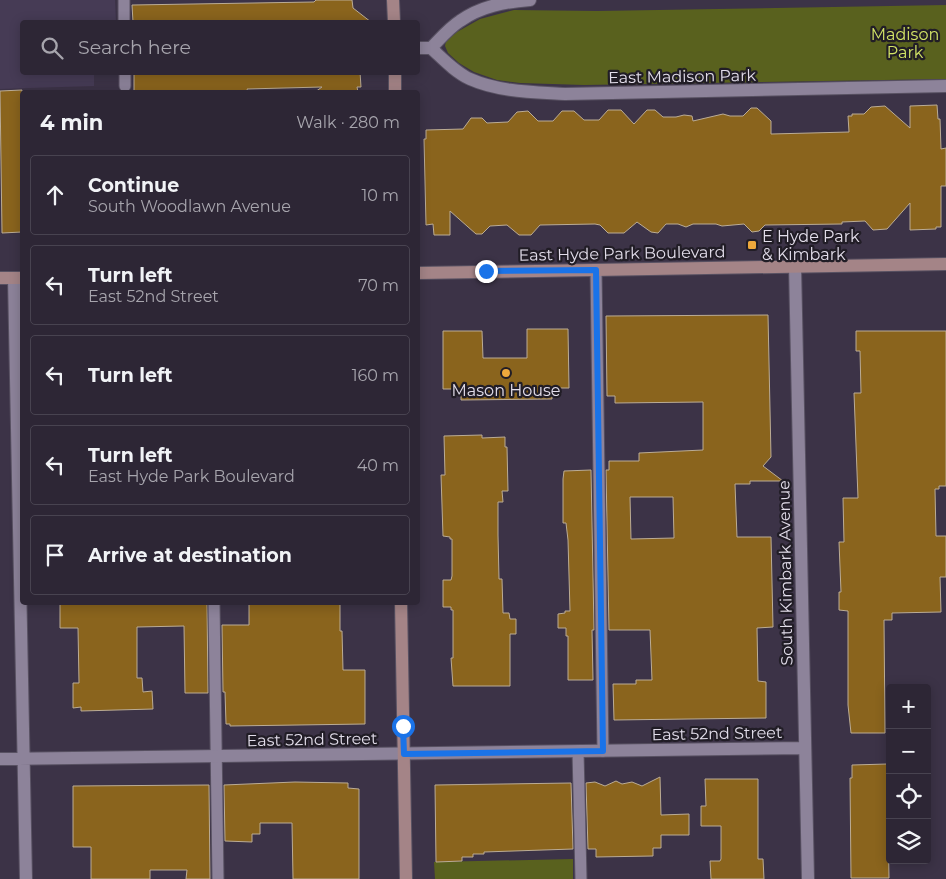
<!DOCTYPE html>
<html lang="en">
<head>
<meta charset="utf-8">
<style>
  :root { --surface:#2d2635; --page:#352e3d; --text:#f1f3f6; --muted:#a7a5ad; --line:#484350 }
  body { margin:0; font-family:Montserrat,sans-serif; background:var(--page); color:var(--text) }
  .controls { position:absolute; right:15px; bottom:15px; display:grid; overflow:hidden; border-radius:5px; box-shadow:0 2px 12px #0003 }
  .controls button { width:45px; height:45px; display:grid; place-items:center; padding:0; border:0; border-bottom:1px solid var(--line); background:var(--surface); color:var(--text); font:25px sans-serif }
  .stop { position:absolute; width:15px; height:15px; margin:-11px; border:4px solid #1a73e8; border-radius:50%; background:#fff }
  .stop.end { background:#1a73e8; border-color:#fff; box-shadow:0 1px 5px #0008 }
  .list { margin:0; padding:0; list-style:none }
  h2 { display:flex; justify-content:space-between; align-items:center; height:65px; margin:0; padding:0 20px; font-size:21px }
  h2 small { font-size:16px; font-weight:400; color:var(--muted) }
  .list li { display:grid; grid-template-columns:32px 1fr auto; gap:15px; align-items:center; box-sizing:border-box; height:80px; margin:0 10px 10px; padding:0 10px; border:1px solid var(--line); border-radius:5px }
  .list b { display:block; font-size:19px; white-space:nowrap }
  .list p { margin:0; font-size:16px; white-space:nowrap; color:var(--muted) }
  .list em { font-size:16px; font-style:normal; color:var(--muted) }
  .icon { flex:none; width:28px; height:28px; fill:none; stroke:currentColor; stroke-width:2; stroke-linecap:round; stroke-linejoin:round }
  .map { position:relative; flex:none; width:946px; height:879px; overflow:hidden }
  .search { position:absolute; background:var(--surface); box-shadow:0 2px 12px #0003; left:20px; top:20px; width:400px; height:55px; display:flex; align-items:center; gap:12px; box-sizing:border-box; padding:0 18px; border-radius:5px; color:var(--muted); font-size:19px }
  .panel { position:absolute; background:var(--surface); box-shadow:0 2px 12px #0003; left:20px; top:90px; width:400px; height:515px; border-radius:5px }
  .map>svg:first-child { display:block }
  .built { fill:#463b55 }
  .green { fill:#59611e }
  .building { fill:#8a641d; stroke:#bbac95; fill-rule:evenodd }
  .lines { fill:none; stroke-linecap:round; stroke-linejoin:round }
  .lane-casing { stroke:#585162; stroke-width:13 }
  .street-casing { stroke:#585162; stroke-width:14 }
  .secondary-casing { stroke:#585162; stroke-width:14 }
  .lane { stroke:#8d839a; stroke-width:11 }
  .street { stroke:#8d839a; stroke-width:12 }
  .secondary { stroke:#a48487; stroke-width:12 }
  .route { stroke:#1a73e8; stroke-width:6 }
  .poi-dot { fill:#eea83c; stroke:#211d26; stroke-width:2 }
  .labels { text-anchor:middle; stroke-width:4.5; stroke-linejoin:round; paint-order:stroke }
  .park-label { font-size:16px; fill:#d3e466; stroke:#211d26 }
  .street-label { font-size:16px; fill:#e2ddea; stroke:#211d26 }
  .poi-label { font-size:16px; fill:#e2ddea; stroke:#211d26; text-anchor:start }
</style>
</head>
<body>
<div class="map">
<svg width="946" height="879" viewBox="0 0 946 879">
  <rect width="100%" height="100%" fill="#3c3347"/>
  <path class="built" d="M0,0H115L116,22H22V72L94,73V86L0,89Z"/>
  <path class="green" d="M946,5V79L584,85L520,83L497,80L474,72L459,63L448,53L445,46L446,41L457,32L480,19L514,10L597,11Z
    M573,859V879H435L434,862Z"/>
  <path class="building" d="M316,0H352L353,8L371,22H133L132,5L314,2Z
    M134,72H360L361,87H357L358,92H315L322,87L247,89L248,92H140V91H134Z
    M22,90V232L2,233L0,91Z
    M937,105L938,119H940L941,149L946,148V186H941V227H936V229L910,230V203L887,229L873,230L865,221L842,222V224L765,225L759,231L752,232L744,224L722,226L716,224H693L686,227L678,224H666L658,233L651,232L637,222L624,233H608L600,225L595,224L540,225L531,235H519L507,225L490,226L482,234H476L450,211V235H434L433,224L426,225L424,139H426V130L463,129L471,118H482L487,123L508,122L517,112L528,111L538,121H553L562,111H574L584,120H599L608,110H621L634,124L647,110H655L663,117H676L684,115L692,116L693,121L723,114L730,116H743L751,108H757L771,121V134L849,132L848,116H852V114H864L871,107L885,106L910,128V106Z
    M768,315L771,457L763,466L783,481H750V484H735L737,537H771L773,627L757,628L758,681L766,682V718L614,720L613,684H636V680H652L650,630H609L606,470H609V461H639V453L703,450V402L615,403V396H607L606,316ZM630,497H673L674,538L631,539Z
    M527,329H568L569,388H552V399L461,400V389H443V331H482L483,358H527Z
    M856,331H946V486H939V489H935L936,536H946V577H940L941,612L892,613V620H884L885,733H851L848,705V611L839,610V592H841L839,542H844L843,498H858L854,393H861L860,351H856Z
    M482,435V438L505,437V447H507L508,491H502L503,502H498V535L499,579H502L503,613H509L510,619H516V634H510V686H453L451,658H453V610H451V607H443V580H451L452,576V539H450V537L443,536L441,475H445L444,436Z
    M591,470L594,630H592L593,680H568V636H566V628H558V614L565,613V611H570L568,540L566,523H563V479L564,471Z
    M60,602H207L208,693H185L184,626L137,627V678H142L143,692L152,691L153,709L81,711V707L73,708V683H79L78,628H60Z
    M249,602H340V631H342L343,670H365V724L230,726V724H226L225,692H223L222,625H249Z
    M887,764L889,878H851L850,778H852V765Z
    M660,777L661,815L689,814V835H661V848H653V856L596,857V849H588L586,783L595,782L605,786L616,781L622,784L632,782L642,786Z
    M705,779H758V859H763L764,879H711L710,861H720L721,859V826H701V806H706Z
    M295,782L348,783V788L359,789V879H293L292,823H260V834H252V842L225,841L224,785Z
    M571,783L573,849L484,852V854H473V857H462V861L436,862L435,785Z
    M209,785L210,879H186L187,870H150V879H91V847H73V786Z"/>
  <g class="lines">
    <defs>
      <path id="lane" d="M124,0V22
        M125,72V86
        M596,270L603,751
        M214,602L218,879
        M578,751L581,879"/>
      <path id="street" d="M418,48H431C440,39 449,28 460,21C481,6 505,2 530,0
        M431,48C443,59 455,72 470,79C499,92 534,92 565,94L946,86
        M795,266L808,879
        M14,278L26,879
        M0,759L805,748"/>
      <path id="secondary" d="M393,0L394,22
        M395,72V92
        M418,273L946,264
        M0,278H22
        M401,602L406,879"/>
    </defs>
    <use href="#lane" class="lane-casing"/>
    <use href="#street" class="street-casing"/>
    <use href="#secondary" class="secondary-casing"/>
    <use href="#lane" class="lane"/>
    <use href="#street" class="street"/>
    <use href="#secondary" class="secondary"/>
  </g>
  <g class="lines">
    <path class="route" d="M403,726L404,754L603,751L596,270L486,271"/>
  </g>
  <g class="poi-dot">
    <rect x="747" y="240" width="10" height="10" rx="2.5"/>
    <circle cx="506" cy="373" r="5"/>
  </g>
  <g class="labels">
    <g class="park-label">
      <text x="905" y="40">Madison<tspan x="905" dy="18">Park</tspan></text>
    </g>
    <g class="street-label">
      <text transform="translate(682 76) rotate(-1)" y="6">East Madison Park</text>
      <text transform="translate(622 253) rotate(-1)" y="6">East Hyde Park Boulevard</text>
      <text transform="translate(785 573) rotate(-91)" y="6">South Kimbark Avenue</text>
      <text transform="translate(717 733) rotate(-1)" y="6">East 52nd Street</text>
      <text transform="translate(312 739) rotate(-1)" y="6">East 52nd Street</text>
    </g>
    <g class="poi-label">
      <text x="762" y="242">E Hyde Park<tspan x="762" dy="18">&amp; Kimbark</tspan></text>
      <text x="506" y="396" text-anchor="middle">Mason House</text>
    </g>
  </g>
</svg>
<div class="controls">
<button>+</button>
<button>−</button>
<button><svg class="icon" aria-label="locate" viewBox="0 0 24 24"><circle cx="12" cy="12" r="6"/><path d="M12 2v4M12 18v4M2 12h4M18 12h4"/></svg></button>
<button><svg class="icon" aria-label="layers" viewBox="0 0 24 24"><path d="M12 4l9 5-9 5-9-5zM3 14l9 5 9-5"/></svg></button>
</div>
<div class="stop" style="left:403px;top:726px"></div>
<div class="stop end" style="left:486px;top:271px"></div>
<div class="search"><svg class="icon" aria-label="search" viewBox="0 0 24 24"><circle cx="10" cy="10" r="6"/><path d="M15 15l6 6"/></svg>Search here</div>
<section class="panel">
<h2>4 min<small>Walk · 280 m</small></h2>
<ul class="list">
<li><svg class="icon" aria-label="ahead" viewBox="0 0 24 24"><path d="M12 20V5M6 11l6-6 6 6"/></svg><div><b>Continue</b><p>South Woodlawn Avenue</p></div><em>10 m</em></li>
<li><svg class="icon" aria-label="left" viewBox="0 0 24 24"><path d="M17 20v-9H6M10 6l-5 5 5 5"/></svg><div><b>Turn left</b><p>East 52nd Street</p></div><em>70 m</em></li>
<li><svg class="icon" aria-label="left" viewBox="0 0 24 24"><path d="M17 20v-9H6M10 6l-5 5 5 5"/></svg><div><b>Turn left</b></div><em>160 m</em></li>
<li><svg class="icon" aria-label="left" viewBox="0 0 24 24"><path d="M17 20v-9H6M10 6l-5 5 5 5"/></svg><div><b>Turn left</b><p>East Hyde Park Boulevard</p></div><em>40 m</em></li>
<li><svg class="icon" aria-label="arrive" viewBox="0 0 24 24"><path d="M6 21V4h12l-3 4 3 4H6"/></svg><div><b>Arrive at destination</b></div></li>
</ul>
</section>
</div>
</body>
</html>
